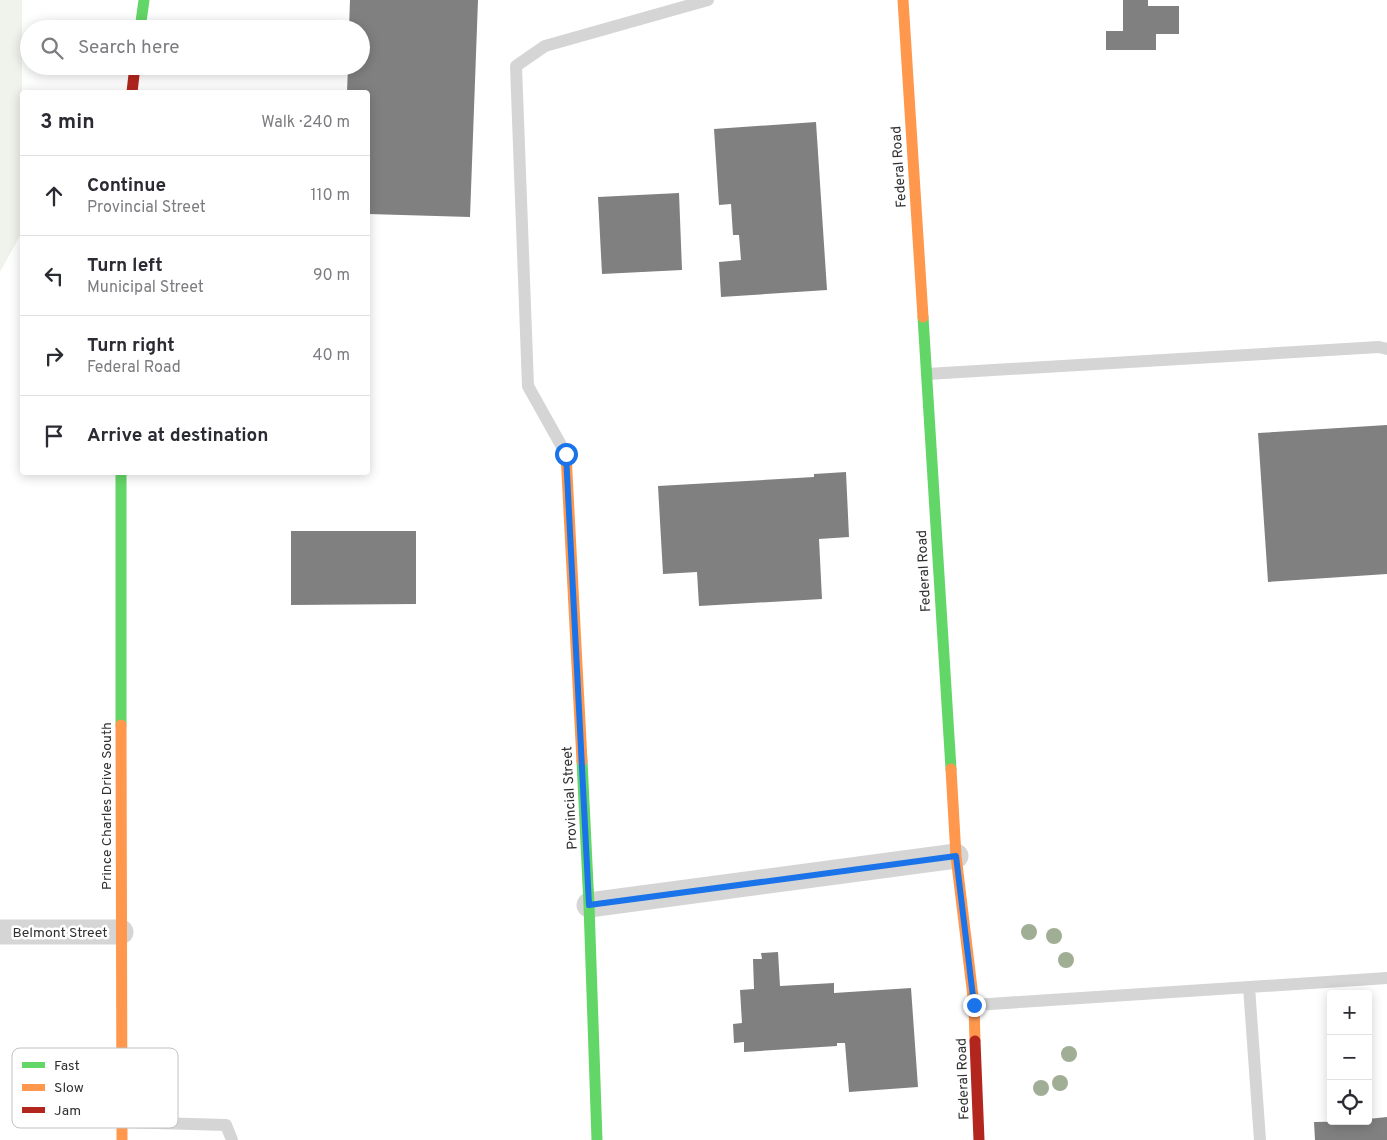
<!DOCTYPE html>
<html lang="en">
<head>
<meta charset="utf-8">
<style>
  :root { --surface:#fff; --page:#f7f7f7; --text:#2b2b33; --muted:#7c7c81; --line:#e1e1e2 }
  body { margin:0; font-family:Overpass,sans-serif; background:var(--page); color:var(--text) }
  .controls { position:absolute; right:15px; bottom:15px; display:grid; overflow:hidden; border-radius:5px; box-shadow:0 2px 12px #0003 }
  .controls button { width:45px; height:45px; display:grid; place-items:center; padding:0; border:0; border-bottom:1px solid var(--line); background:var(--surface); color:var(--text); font:25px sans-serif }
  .stop { position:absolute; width:15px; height:15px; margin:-11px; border:4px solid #1a73e8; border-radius:50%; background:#fff }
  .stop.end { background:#1a73e8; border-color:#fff; box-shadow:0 1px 5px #0008 }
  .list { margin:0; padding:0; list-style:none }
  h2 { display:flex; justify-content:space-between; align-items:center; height:65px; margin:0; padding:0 20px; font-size:21px }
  h2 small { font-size:16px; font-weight:400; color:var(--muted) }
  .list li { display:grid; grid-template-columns:32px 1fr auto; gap:15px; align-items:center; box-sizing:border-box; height:80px; padding:0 20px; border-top:1px solid var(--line) }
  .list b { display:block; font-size:19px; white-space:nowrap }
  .list p { margin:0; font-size:16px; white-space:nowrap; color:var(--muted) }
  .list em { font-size:16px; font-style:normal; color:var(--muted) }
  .icon { flex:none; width:28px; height:28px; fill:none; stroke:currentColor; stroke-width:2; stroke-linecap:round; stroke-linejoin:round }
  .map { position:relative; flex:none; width:1387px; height:1140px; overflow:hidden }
  .search { position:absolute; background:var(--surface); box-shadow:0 2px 12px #0003; left:20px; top:20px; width:350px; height:55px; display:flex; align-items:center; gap:12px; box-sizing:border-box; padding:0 18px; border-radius:28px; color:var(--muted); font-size:19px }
  .panel { position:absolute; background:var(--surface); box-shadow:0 2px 12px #0003; left:20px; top:90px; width:350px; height:385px; border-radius:5px }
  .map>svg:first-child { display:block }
  .green { fill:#f0f3ec }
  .building { fill:#808080 }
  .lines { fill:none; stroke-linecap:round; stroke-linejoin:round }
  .lane { stroke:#d5d5d5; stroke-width:12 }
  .street { stroke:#d5d5d5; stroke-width:25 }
  .fast { stroke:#63d668; stroke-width:11 }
  .slow { stroke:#ff974d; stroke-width:11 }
  .jam { stroke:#b3261e; stroke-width:11 }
  .tree { fill:#a1ae96 }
  .route { stroke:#1a73e8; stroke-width:6 }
  .labels { text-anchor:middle; stroke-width:5; stroke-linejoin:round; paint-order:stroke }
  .street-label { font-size:14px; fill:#313131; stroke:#fff }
  .key { fill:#fff; stroke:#c1c1c1; stroke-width:1 }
  .key-label { font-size:14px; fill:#313131 }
</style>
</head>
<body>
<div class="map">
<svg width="1387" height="1140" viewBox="0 0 1387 1140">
  <rect width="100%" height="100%" fill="#fff"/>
  <path class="green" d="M0,0H22V232L0,272Z"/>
  <path class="building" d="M350,0H478L470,217L368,214V92H347L348,66H361V29H349Z
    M1123,0H1148V6H1179V34H1156V50H1106V31H1123Z
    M816,122L827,290L721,297L719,262L741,260L739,235H733L731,204L719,205L714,129Z
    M679,193L682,270L602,274L598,197Z
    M1387,425V574L1268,582L1258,433Z
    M846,472L849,537L819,539L822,599L699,606L697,572L663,574L658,486L814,477V474Z
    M291,531H416V604L291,605Z
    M778,952L780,986L834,983V993L911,988L918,1087L849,1092L845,1043H837V1046L744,1052V1042L734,1043L733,1024L742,1023L740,990L754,989L753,959H762L761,953Z
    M1387,1117V1140H1315L1314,1122L1368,1121V1119Z"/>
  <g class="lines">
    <path class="lane" d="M927,374L1379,347L1387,349
      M566,454L528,386L516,66L545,46L708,0
      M1249,987L1260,1140
      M974,1005L1387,978
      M122,1122L226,1125L232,1140"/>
    <path class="street" d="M589,905L956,856
      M0,932H121"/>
    <path class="fast" d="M140,29L144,0
      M923,317L951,769
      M121,472V725
      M582,761L589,905L597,1140"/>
    <path class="slow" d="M903,0L923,317
      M566,454L582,761
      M121,725L122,1140
      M951,769L956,856L974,1005L975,1041"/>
    <path class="jam" d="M132,92L135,66
      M975,1041L979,1140"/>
  </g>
  <g class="tree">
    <circle cx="1029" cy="932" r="8"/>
    <circle cx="1054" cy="936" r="8"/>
    <circle cx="1066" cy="960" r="8"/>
    <circle cx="1069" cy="1054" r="8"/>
    <circle cx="1060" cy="1083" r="8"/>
    <circle cx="1041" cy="1088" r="8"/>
  </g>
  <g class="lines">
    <path class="route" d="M566,454L589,905L956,856L974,1005"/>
  </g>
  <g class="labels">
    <g class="street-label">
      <text transform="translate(898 167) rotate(-94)" y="5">Federal Road</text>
      <text transform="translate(923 571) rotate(-93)" y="5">Federal Road</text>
      <text transform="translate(569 798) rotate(-93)" y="5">Provincial Street</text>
      <text transform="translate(106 806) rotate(-90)" y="5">Prince Charles Drive South</text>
      <text x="60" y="937">Belmont Street</text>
      <text transform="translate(962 1079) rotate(-92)" y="5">Federal Road</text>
    </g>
  </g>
  <rect x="12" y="1048" width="166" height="80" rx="8" class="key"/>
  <rect x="22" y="1062" width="23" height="6" fill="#63d668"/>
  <rect x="22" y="1084" width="23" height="7" fill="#ff974d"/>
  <rect x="22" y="1107" width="23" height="6" fill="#b3261e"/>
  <g class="key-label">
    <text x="54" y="1070">Fast</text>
    <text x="54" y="1092">Slow</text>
    <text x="54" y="1115">Jam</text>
  </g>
</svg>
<div class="controls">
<button>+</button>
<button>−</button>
<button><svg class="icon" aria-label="locate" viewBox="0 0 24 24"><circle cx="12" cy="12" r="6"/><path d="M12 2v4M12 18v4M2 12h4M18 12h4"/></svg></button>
</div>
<div class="stop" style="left:566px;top:454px"></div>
<div class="stop end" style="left:974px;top:1005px"></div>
<div class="search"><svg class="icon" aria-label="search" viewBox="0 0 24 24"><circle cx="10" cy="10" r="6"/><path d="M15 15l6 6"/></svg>Search here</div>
<section class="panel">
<h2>3 min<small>Walk · 240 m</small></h2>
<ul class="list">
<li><svg class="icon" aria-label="ahead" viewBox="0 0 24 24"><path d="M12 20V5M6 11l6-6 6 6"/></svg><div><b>Continue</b><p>Provincial Street</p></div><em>110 m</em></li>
<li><svg class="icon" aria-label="left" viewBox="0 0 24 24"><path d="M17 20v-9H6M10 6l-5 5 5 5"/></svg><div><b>Turn left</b><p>Municipal Street</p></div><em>90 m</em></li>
<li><svg class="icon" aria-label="right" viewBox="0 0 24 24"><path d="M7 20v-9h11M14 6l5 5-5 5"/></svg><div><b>Turn right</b><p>Federal Road</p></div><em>40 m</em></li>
<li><svg class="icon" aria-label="arrive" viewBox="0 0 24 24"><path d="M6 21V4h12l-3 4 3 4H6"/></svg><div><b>Arrive at destination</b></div></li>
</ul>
</section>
</div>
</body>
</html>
